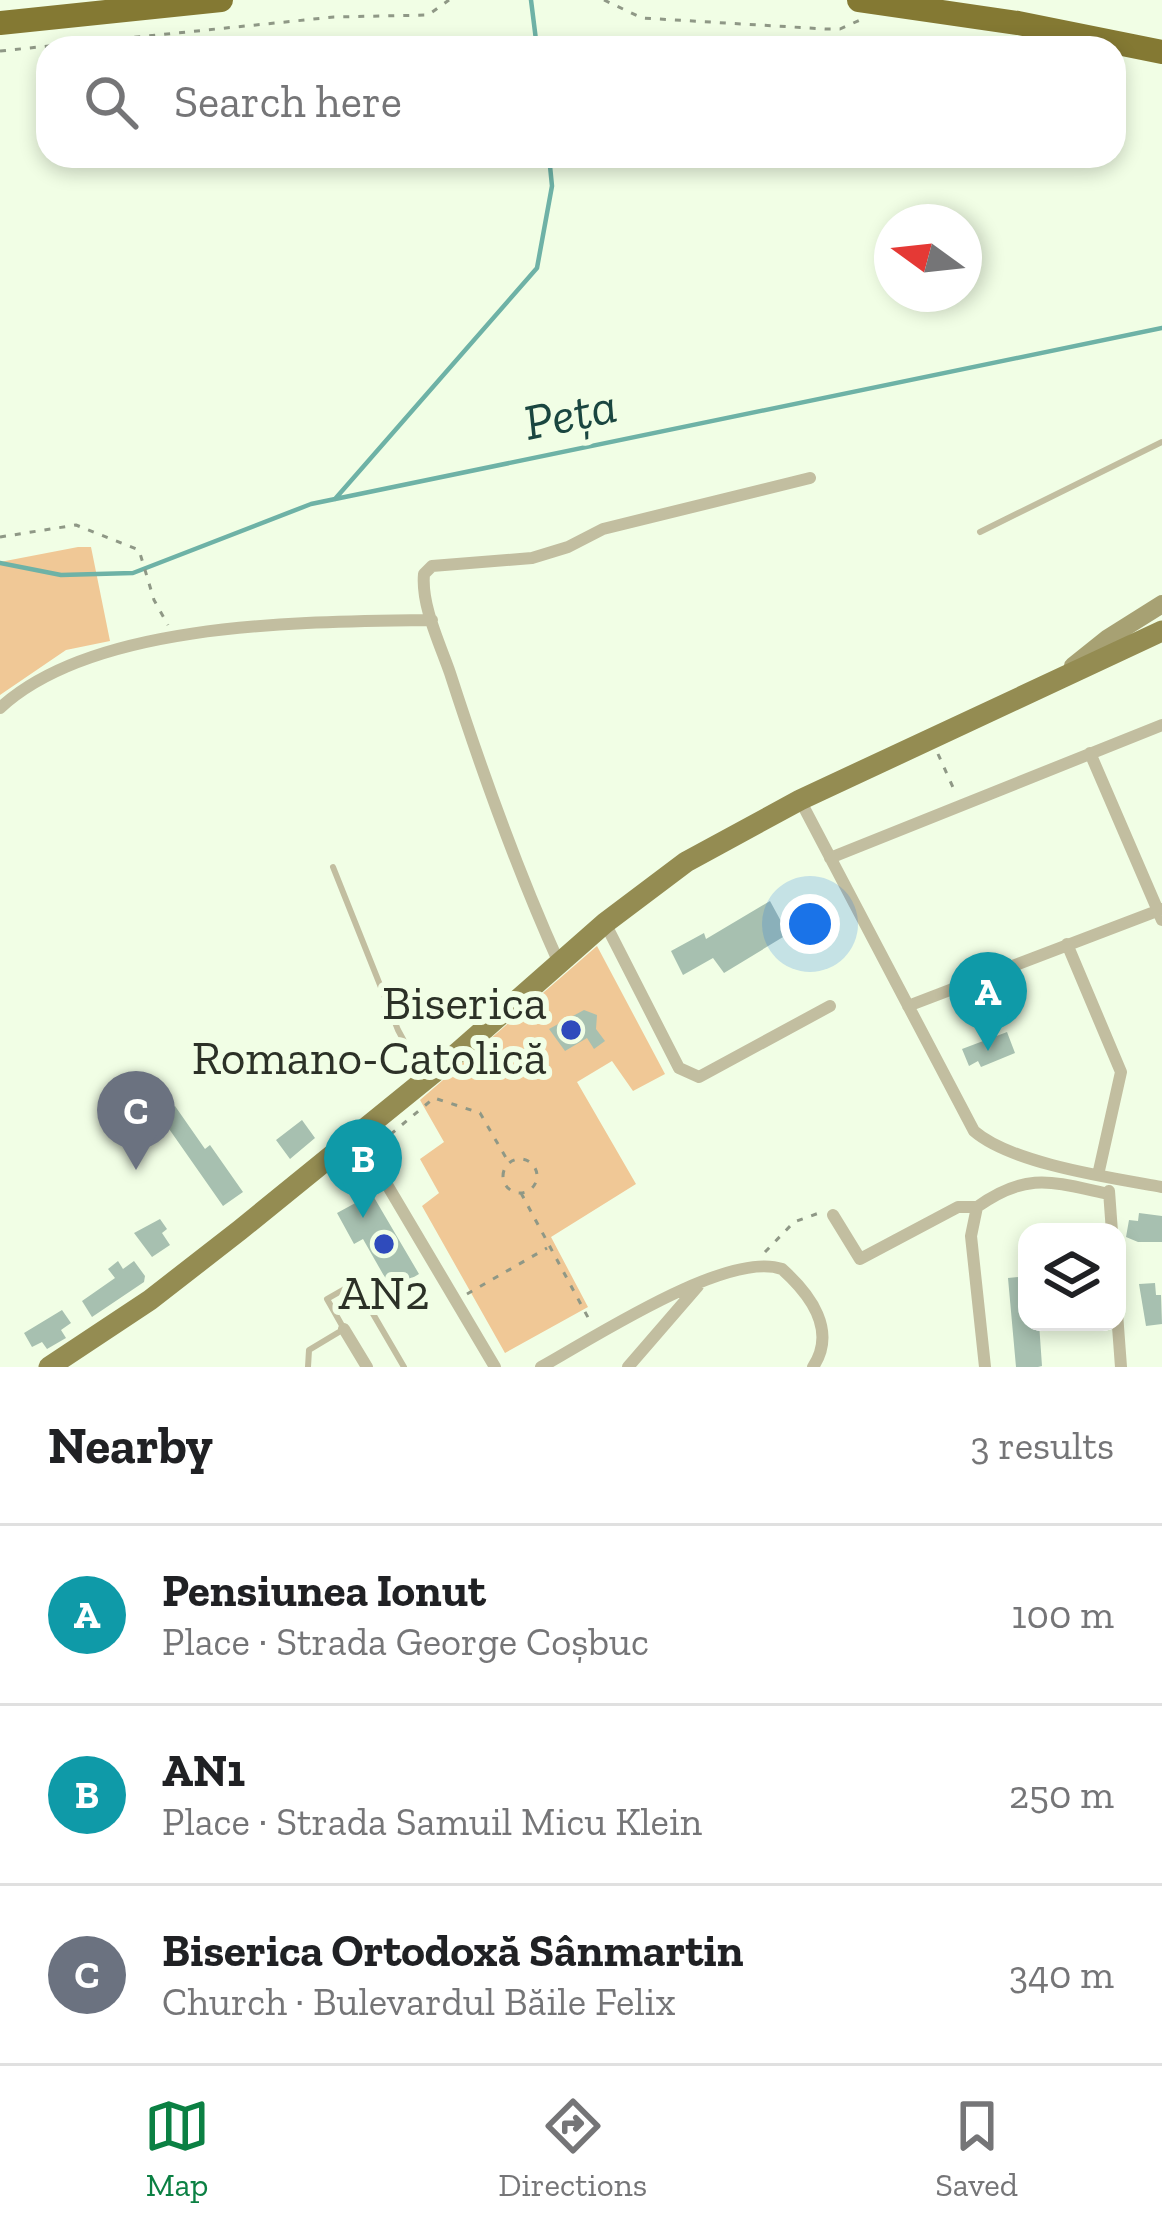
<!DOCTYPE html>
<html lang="en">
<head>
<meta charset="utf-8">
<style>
  :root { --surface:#fff; --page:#f6f6f6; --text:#202124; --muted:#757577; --line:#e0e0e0; --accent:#0b8043 }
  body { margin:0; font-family:"Zilla Slab",serif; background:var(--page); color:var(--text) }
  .controls { position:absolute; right:36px; bottom:36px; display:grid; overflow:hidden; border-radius:24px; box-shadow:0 6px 18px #0003 }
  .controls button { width:108px; height:108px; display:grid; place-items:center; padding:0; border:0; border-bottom:3px solid var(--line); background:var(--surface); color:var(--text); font:60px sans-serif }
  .compass { position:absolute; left:874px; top:204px; width:108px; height:108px; border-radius:50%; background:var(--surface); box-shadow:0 6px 18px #0003; rotate:285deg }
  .you { position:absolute; left:810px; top:924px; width:42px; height:42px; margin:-30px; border:9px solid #fff; border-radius:50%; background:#1a73e8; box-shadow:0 0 0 18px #1a73e833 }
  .badge { display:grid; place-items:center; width:78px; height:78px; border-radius:50%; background:var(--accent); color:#fff; font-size:39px; font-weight:700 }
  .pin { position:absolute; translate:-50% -99px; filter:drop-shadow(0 3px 6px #0008) }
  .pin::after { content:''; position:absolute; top:63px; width:42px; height:36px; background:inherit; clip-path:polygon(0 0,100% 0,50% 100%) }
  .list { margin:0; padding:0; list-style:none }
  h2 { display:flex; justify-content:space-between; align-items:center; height:156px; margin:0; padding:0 48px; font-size:51px }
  h2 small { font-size:39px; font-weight:400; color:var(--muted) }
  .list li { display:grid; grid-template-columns:78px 1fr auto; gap:36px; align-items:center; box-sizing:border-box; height:180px; padding:0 48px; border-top:3px solid var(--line) }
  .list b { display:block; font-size:45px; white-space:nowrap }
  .list p { margin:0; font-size:39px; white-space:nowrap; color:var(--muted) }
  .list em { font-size:39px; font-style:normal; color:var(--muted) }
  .icon { flex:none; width:66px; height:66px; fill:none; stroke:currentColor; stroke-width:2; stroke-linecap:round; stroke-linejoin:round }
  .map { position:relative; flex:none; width:1162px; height:1367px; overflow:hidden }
  .search { position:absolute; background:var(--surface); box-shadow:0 6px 18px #0003; left:36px; right:36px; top:36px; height:132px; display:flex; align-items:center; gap:30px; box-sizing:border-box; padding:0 42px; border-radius:36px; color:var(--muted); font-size:45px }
  .sheet { height:696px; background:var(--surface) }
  nav { display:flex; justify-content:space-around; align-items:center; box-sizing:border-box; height:168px; border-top:3px solid var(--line); background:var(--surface); font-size:33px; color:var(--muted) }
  nav a { display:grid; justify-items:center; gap:6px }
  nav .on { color:var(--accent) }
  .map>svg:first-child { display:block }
  .green { fill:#f0c896 }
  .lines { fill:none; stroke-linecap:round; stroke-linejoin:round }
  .stream { stroke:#6eb2a6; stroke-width:4.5 }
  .building { fill:#a7c0b0 }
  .path { stroke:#8f9886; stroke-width:3; stroke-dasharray:6 9; stroke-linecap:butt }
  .lane { stroke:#c2bea0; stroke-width:6 }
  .street { stroke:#c2bea0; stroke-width:12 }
  .secondary { stroke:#a7a173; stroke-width:18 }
  .primary { stroke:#948c52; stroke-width:21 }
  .highway { stroke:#847933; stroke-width:24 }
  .poi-dot { fill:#2f4bbc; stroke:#f1fee5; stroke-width:4.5 }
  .labels { text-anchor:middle; stroke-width:12; stroke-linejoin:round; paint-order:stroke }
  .poi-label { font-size:48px; fill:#2c3127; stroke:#f1fee5; text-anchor:end }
  .water-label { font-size:51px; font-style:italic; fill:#1a4640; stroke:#f1fee5 }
</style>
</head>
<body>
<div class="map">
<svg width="1162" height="1367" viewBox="0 0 1162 1367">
  <rect width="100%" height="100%" fill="#f1fee5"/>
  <path class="green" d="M78,547H91L110,641L66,650L0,695V562Z
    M597,946L665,1074L633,1091L612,1061L577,1082L636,1184L551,1237L588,1307L505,1353L422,1206L439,1193L420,1159L444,1142L420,1100Z"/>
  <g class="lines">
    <path class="stream" d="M531,0L537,48
      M335,499L537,268L552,186L549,156
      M0,563L61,575L133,573L311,504L1162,328"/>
  </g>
  <path class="building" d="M770,901L788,934L724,973L713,958L683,975L671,951L704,933L706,939Z
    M584,1010L597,1015L596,1029L605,1041L594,1049L587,1038L565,1051L549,1029Z
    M1007,1032L1015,1053L981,1067L978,1061L969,1066L962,1049Z
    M175,1106L205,1149L210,1145L243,1192L223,1206L160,1116Z
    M302,1120L315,1138L290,1159L276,1140Z
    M372,1194L419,1274L392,1290L363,1239L354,1244L337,1213Z
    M1139,1213L1162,1216V1242H1138L1126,1237L1129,1220L1138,1221Z
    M160,1219L167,1229L162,1233L170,1245L152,1257L134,1233Z
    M118,1261L123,1269L134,1261L145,1276L144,1282L92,1317L82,1301L115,1278L108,1269Z
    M1027,1276V1322L1039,1323L1042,1366L1038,1367H1016L1008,1278Z
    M1155,1283L1156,1295H1161L1162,1324L1146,1326L1139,1284Z
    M62,1310L71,1323L61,1330L66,1338L47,1349L42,1342L32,1347L24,1333Z"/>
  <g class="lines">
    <path class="path" d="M604,0L642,18L826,29H840L860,20
      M0,51L334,17L428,15L449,0
      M0,537L76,525L139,550L154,600L168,625
      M938,754L956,794
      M379,1144L434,1098L480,1113L509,1163
      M503 1176a17 17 0 1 1 34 0a17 17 0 1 1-34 0Z
      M344,1165L348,1171L358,1162
      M521,1193L591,1323
      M765,1252L794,1222L819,1213
      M467,1294L547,1248"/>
    <path class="lane" d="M980,532L1162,442
      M333,867L398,1030L423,1076
      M308,1367L309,1350L344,1329L327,1299L355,1283L404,1367"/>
    <path class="street" d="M0,708C95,620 308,622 432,620
      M1090,753L1162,920
      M800,800L974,1131C1012,1164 1112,1178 1162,1187
      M830,858L1162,725
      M605,923L679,1068L699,1077L830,1006
      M1067,944L1121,1072L1098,1175
      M559,963C516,868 482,772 450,673C440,644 421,605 424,574L432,566L532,558L568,547L603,529L810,478
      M908,1006L1162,909
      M357,1134L495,1367
      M1109,1191L1112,1232
      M833,1215L860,1259L958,1207H977
      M1117,1313L1121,1367
      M344,1329L367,1367
      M541,1367C592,1339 727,1250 782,1269C811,1295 837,1331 813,1367
      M628,1367L698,1286
      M985,1367L971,1236L977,1207C1027,1171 1053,1182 1109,1194"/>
    <path class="secondary" d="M1073,666L1108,638L1162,604"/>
    <path class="primary" d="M49,1367L150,1300L240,1230L447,1062L605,923L686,862L800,800L1162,631"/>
    <path class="highway" d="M859,0L1018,23L1162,52
      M0,23L221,0"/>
  </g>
  <g class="poi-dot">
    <circle cx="571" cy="1030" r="12"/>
    <circle cx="384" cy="1244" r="12"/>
  </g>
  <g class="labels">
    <g class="poi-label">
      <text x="547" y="1019">Biserica<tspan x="547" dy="55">Romano-Catolică</tspan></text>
      <text x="384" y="1309" text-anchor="middle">AN2</text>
    </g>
    <g class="water-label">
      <text transform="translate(570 413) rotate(-12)" y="18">Peța</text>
    </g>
  </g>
</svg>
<div class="controls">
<button><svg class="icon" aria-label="layers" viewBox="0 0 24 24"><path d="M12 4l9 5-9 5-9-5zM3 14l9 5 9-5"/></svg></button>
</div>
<svg class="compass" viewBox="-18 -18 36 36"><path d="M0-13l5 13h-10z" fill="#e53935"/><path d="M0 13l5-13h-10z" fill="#757577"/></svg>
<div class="you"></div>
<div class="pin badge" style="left:988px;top:1051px;background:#0f9aa8">A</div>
<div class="pin badge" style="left:363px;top:1218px;background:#0f9aa8">B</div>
<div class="pin badge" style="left:136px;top:1170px;background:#6b7280">C</div>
<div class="search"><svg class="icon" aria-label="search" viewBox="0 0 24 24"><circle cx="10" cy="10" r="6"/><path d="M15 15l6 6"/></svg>Search here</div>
</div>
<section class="sheet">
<h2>Nearby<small>3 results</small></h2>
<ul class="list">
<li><span class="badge" style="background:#0f9aa8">A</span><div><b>Pensiunea Ionut</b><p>Place · Strada George Coșbuc</p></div><em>100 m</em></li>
<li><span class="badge" style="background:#0f9aa8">B</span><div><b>AN1</b><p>Place · Strada Samuil Micu Klein</p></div><em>250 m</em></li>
<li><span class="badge" style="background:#6b7280">C</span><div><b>Biserica Ortodoxă Sânmartin</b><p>Church · Bulevardul Băile Felix</p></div><em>340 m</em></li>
</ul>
</section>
<nav>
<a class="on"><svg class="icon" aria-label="map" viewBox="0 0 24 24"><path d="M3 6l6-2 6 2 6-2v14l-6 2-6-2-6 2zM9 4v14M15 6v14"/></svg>Map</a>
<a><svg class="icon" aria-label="directions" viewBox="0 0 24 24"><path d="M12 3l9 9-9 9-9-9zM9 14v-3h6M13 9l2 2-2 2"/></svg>Directions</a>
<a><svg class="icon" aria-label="saved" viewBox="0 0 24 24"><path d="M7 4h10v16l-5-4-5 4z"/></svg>Saved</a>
</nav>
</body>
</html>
